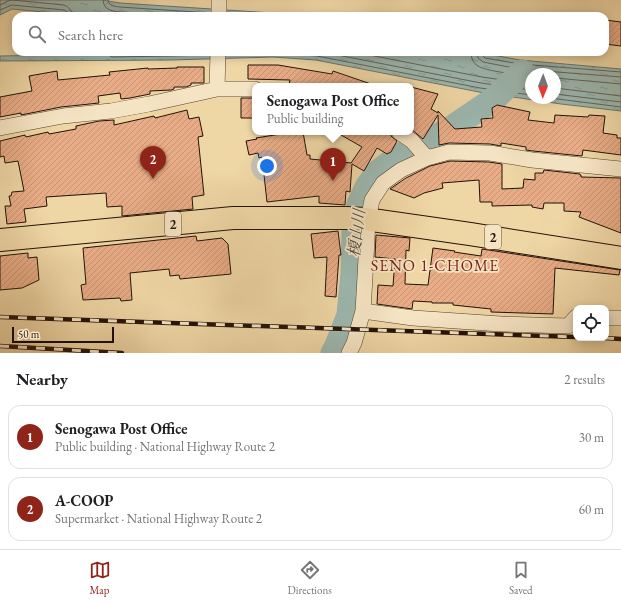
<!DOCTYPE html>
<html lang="en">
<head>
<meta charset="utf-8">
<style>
  :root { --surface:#fff; --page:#f6f6f6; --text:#202124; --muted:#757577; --line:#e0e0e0; --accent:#8f2418 }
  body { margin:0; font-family:"EB Garamond","Noto Serif JP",serif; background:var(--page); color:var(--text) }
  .controls { position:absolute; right:12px; bottom:12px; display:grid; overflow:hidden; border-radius:8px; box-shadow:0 2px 10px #0003 }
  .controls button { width:36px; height:36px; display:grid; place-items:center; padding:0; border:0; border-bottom:1px solid var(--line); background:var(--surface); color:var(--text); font:20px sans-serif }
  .compass { position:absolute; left:525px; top:68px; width:36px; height:36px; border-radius:50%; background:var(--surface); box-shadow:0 2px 10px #0003; rotate:181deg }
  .scale { position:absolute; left:12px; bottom:10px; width:102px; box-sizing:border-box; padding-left:4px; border:2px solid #231108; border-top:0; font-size:11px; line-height:14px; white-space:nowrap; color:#231108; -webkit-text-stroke:3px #f5e4c4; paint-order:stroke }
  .you { position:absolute; left:267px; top:166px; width:14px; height:14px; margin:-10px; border:3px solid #fff; border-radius:50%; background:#1a73e8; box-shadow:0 0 0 6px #1a73e833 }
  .badge { display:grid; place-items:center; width:26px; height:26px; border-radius:50%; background:var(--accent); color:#fff; font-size:13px; font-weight:700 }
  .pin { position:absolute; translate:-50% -33px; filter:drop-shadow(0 1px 2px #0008) }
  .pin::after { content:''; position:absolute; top:21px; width:14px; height:12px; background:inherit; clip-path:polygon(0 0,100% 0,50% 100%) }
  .popup { position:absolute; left:252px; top:83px; width:162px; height:52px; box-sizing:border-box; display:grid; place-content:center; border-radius:8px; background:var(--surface); filter:drop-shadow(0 1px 3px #0005); font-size:13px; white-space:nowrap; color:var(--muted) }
  .popup b { font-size:15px; color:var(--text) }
  .popup::after { content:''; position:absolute; left:50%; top:100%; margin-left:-8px; border:8px solid transparent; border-top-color:var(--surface) }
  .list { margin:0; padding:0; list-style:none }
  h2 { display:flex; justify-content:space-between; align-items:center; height:52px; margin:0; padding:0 16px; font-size:17px }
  h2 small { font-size:13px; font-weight:400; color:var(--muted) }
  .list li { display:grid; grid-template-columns:26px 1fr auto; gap:12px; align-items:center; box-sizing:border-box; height:64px; margin:0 8px 8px; padding:0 8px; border:1px solid var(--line); border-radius:12px }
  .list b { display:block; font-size:15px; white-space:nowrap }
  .list p { margin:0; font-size:13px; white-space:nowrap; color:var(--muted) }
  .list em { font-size:13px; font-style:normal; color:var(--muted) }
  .icon { flex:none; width:22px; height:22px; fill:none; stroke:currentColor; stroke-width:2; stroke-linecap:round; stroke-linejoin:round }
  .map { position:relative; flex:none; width:621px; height:353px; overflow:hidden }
  .search { position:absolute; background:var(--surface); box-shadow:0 2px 10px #0003; left:12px; right:12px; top:12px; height:44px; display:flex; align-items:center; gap:10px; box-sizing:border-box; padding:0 14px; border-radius:12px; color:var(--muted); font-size:15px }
  .sheet { height:196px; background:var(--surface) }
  nav { display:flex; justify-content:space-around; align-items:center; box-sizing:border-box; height:56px; border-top:1px solid var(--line); background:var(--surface); font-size:11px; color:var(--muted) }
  nav a { display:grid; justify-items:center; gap:2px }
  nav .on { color:var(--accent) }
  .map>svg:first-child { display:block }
  .water { fill:url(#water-ripples); stroke:#6c756c; fill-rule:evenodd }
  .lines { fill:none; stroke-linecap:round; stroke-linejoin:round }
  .shore { stroke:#60645c; stroke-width:1 }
  .river { stroke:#9cb7af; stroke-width:25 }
  .building { fill:url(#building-hatch); stroke:#231108 }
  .minor-casing { stroke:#56422f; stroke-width:16 }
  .trunk-casing { stroke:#231108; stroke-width:24 }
  .minor { stroke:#f5e4c4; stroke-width:15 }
  .trunk { stroke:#efd6a5; stroke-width:22 }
  .rail-casing { stroke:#231108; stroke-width:4.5 }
  .rail { stroke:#f5e4c4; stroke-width:3; stroke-dasharray:9; stroke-linecap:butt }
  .labels { text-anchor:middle; stroke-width:3.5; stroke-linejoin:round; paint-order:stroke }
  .shield { fill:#f5e4c4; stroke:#625040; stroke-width:1 }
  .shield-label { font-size:14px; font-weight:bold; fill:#231108 }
  .water-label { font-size:16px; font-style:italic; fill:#4d4b42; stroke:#f5e4c4 }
  .neighbourhood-label { font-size:16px; letter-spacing:1px; fill:#7a1f14; stroke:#f5e4c4 }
</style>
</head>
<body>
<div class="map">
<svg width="621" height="353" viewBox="0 0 621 353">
  <defs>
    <pattern id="water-ripples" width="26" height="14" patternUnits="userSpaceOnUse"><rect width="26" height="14" fill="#9cb7af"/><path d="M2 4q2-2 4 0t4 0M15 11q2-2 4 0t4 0" fill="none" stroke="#869c95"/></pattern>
    <pattern id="building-hatch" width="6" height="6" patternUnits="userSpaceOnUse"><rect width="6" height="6" fill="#e8ac86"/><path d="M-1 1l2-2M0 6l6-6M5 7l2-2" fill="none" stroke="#c79372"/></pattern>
  </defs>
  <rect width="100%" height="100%" fill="#efd6a5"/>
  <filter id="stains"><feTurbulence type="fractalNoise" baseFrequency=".005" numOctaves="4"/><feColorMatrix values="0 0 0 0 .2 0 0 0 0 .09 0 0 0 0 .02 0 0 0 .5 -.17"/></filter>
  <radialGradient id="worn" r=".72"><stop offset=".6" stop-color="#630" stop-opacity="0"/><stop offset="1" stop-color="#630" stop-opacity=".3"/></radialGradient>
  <path class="water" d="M0,0H102L120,3L318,16H84L12,9L0,15Z
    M181,52H476L520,60L621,69V111L561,104L479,92L316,60L273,57L170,60L0,61V56L172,53ZM531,74H555V98H531Z"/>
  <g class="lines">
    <path class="shore" d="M103,0C104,10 111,11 120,12L183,16
      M108,0C109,7 115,6 120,7L210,13
      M0,5L8,1L12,0L64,5C69,7 72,10 72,16
      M0,10L12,5L64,10L67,12V16
      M110,52V56L112,57L170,56L209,55
      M322,52L481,83L531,90
      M354,52L482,77L531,84
      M471,52C471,58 473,63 478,66C485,71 520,75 531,76
      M477,52L478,58L483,62L519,69L621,77
      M482,52L483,56L485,58L520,64L621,72
      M226,54L273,53L317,56L480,88L531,95
      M555,78L621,84
      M555,88L621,96
      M555,94L621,102
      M550,98L621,107"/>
    <path class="river" d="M333,353L336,348L349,315L353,272L354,233L359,204L367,187L378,172L399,156L450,129L494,99L522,72"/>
  </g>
  <path class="building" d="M605,20L621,22V46L605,44Z
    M248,65H278L332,74L333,71L371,84L370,86H303L289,84L290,80L248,79Z
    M177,67H204V83H191V85L186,87H174V89L171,90L150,91V94L130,98L121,99L120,93L98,96L99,103L61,107L21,115V113L0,117V97L32,91L29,76L57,71L58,80L110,75L109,72L148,68V69L177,68Z
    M411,87L438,94L431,109L438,113V111L455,129L482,127L481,119L493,118L492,108L497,105L530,112L528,120L554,123L555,115L588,117L589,115L605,116L603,133L617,135V138H621V155L583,150L582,156L533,151L526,150V147L501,143V146L490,144L449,143L439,145L438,115L423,139L411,129Z
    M241,98H255V118H241Z
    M187,110L189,119L199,117L203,136L198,137L204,195L192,197L193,209L122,216V206L107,207L106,193L46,197L47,206L24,209L26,222L7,224L5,206H11L9,196H11L12,192L24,191L18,161L5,163L4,156L0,157V141L25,135L26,137L48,132L49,134L76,129V126L99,121L114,120V125L154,116L155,118Z
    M293,132H303L307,155H310V159L351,163L362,147L336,132H390L391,136L397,141L391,152L387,154L377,148L364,171L352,164L350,192L346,191L345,205L319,203V196L267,202L262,157L259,158L258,153L249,155L246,141L257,139L256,138Z
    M450,161L489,162L502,164V189L523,188L524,179L535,180V173H543L544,170L580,174V175H581V177L621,178V233L579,217L581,212L564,211V203H544L543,209L532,207V205L492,206V202H480L479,180L442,183L443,188L424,193L414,198L390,189L406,178L430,166Z
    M338,231L341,255H339L336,297L325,296L327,257L314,258L311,234Z
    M376,235L410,238L409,251L406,250L405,284L428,285L433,248L455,251L454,252L481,256L482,249L620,270L619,275L555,268L553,314L491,312V309L453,305V303H432V302L413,301L412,309L377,304L378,285L393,286L395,259L375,257Z
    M196,236L197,241L222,238L228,244L231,274L180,279L179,275L170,276L169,269L130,273L132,300L121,301L120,298L83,300L81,285L86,284L83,248Z
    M28,253V258L37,257L39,280L22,288L0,290V256Z"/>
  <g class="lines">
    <defs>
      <path id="minor" d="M219,16V0
        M217,89L218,52
        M0,128L63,116L111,111L149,104L217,89H255
        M399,132L412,141L427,158L449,152L490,153L532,160L621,169
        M363,311L413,318L501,324L568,326L576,317
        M606,318H621
        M349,353L354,343L363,311L365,277L368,220L372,200L383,183L401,170L427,158"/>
      <path id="trunk" d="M0,240L233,218H347L365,219L470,234L621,258"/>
    </defs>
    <use href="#minor" class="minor-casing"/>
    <use href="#trunk" class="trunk-casing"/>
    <use href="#minor" class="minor"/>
    <use href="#trunk" class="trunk"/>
    <defs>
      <path id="rail" d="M0,317L576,337
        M605,338L621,339
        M0,346L122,353"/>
    </defs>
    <use href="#rail" class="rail-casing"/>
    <use href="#rail" class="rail"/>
  </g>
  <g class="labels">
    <g class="shield">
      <rect x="165" y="212" width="16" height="24" rx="3"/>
      <rect x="485" y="225" width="16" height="24" rx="3"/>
    </g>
    <g class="shield-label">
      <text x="173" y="229">2</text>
      <text x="493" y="242">2</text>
    </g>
    <g class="water-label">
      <text transform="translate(356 233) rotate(-83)" y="6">榎山川</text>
    </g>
    <g class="neighbourhood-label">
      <text x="435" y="271">SENO 1-CHOME</text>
    </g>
  </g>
  <rect width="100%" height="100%" filter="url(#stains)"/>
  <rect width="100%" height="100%" fill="url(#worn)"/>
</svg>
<div class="controls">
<button><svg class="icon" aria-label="locate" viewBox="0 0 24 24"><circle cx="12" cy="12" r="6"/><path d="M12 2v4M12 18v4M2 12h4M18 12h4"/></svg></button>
</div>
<svg class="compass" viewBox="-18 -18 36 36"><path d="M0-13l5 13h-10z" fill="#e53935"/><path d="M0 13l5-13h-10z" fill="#757577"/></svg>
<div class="scale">50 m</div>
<div class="you"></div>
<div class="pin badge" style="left:333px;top:181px">1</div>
<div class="popup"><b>Senogawa Post Office</b>Public building</div>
<div class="pin badge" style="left:153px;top:179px">2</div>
<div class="search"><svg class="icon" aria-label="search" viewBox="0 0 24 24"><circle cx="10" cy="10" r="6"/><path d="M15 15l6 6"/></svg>Search here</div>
</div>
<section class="sheet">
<h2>Nearby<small>2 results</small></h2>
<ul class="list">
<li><span class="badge">1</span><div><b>Senogawa Post Office</b><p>Public building · National Highway Route 2</p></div><em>30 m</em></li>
<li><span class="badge">2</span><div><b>A-COOP</b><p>Supermarket · National Highway Route 2</p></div><em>60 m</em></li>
</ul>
</section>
<nav>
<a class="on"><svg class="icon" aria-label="map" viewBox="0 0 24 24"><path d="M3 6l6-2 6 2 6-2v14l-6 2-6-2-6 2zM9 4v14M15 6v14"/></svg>Map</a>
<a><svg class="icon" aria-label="directions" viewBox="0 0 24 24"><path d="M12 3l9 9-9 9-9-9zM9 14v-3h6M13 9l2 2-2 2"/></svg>Directions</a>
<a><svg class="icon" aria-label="saved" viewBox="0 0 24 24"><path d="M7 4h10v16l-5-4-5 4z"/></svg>Saved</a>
</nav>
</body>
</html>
